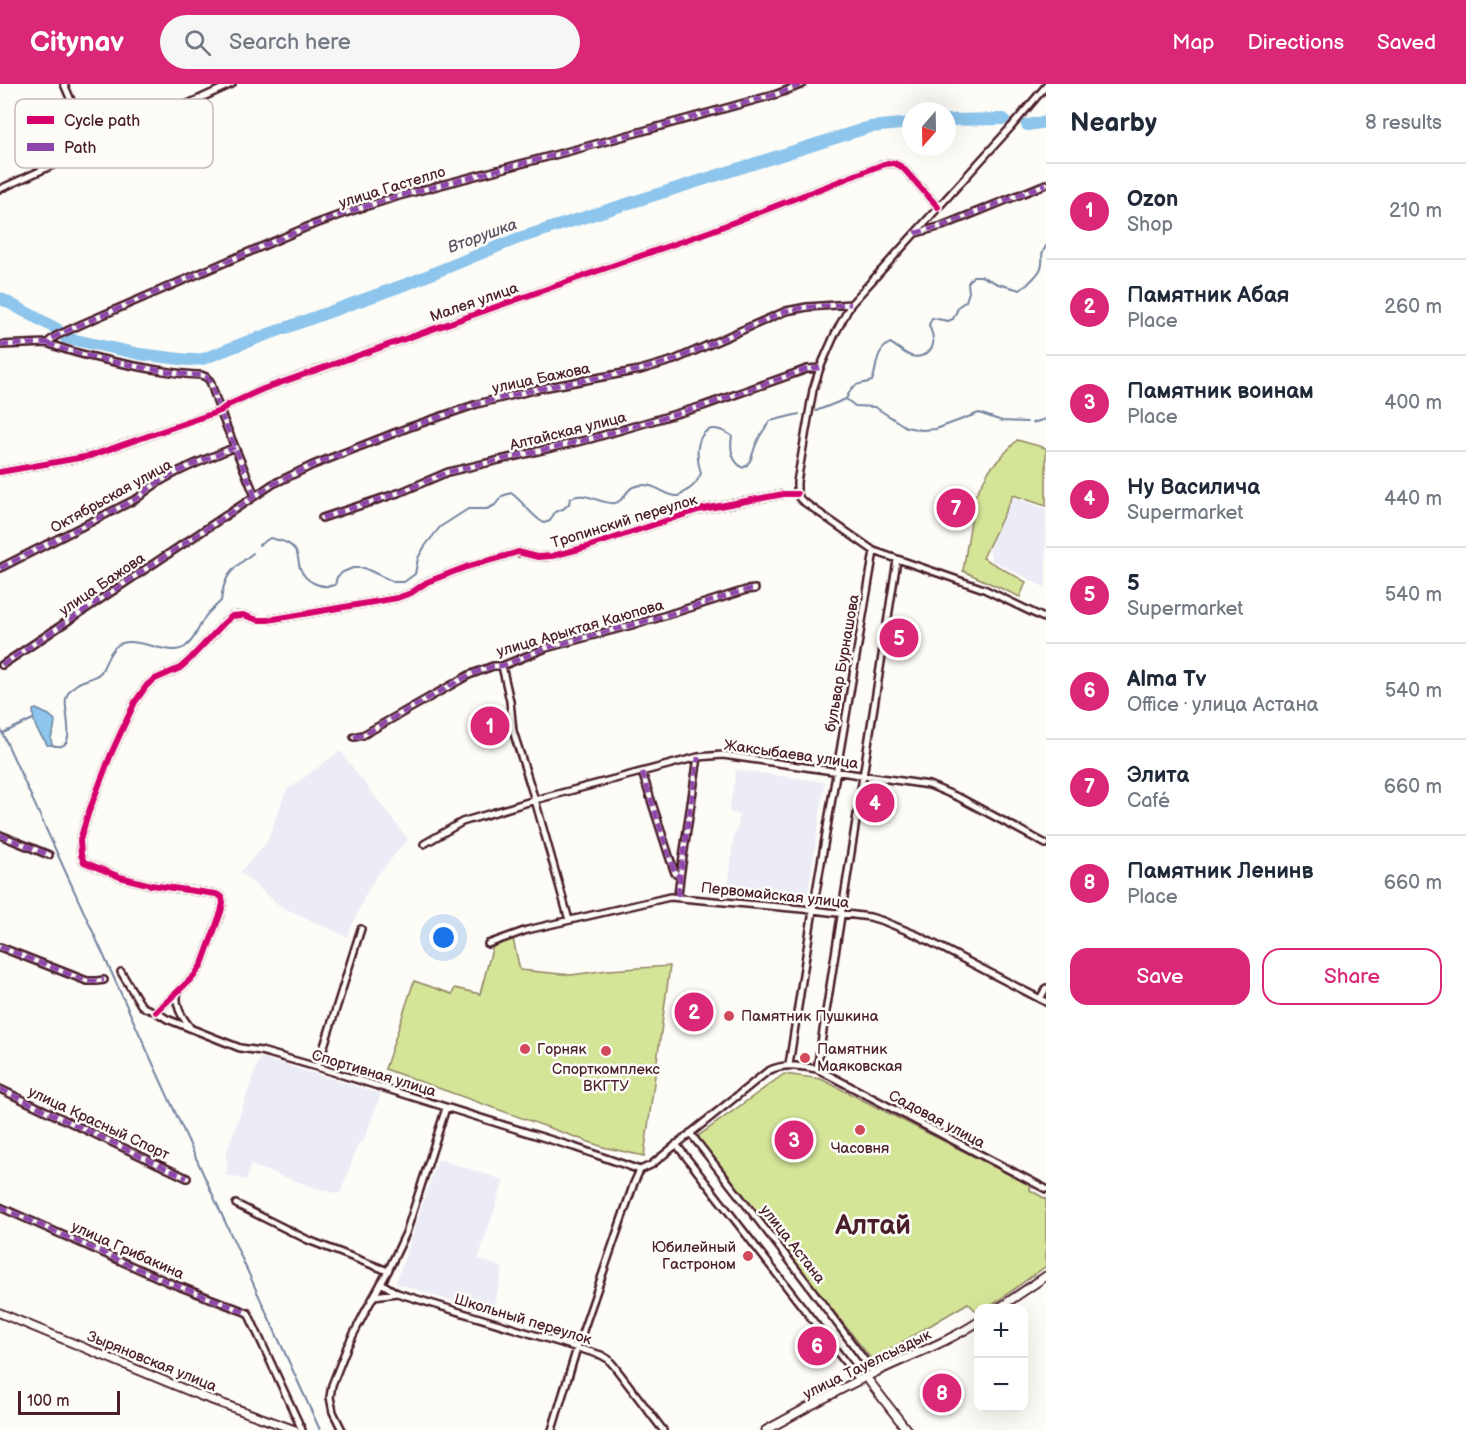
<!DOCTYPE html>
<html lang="en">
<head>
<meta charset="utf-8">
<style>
  :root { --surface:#fff; --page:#f6f6f7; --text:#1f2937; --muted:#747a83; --line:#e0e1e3; --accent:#db2777 }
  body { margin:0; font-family:"Balsamiq Sans",sans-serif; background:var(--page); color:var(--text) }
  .controls { position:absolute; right:18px; bottom:18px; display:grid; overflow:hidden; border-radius:12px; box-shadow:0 6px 24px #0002 }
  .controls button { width:54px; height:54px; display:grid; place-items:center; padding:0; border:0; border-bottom:2px solid var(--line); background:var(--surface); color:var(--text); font:30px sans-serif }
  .compass { position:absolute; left:902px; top:18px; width:54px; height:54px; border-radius:50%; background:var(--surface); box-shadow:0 6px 24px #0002; rotate:200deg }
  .scale { position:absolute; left:18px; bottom:15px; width:102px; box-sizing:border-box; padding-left:6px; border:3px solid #4a1f2b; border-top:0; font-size:16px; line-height:21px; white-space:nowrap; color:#4a1f2b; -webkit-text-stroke:4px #fdfcf7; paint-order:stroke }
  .you { position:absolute; left:444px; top:854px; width:21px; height:21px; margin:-15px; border:4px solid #fff; border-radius:50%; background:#1a73e8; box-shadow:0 0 0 9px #1a73e833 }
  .badge { display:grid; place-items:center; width:39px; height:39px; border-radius:50%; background:var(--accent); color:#fff; font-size:20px; font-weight:700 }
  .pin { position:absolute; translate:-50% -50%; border:3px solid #fff; box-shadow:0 2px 6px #0006 }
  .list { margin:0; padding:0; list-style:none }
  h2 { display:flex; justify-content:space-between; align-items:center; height:78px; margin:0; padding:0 24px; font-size:26px }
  h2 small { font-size:20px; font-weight:400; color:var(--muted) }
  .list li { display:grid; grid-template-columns:39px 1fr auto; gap:18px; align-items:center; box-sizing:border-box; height:96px; padding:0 24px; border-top:2px solid var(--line) }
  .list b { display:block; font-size:22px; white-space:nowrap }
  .list p { margin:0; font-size:20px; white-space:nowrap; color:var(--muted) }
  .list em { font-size:20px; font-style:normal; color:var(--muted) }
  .actions { display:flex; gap:12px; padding:18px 24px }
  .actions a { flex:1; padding:14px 0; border:2px solid var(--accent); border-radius:18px; text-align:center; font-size:21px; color:var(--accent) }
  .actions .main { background:var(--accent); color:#fff }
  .icon { flex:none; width:33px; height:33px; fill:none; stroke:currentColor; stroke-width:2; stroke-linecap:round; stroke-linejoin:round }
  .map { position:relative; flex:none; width:1046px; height:1346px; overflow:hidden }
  header { display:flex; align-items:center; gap:36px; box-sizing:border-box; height:84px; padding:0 30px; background:var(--accent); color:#fff }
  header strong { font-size:28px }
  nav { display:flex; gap:33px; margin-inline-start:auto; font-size:21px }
  .search { width:420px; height:54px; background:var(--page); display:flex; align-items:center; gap:15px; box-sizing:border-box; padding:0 21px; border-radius:33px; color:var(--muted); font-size:22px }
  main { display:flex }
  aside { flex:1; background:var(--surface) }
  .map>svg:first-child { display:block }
  .built { fill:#ececf7 }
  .green { fill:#d5e598; stroke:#908262; stroke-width:1.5 }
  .water { fill:#8dc5ec; stroke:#72839f; stroke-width:1.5 }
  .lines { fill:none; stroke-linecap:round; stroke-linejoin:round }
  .stream { stroke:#72839f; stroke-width:2 }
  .river { stroke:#8dc5ec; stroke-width:12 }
  .minor-casing { stroke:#4a1f2b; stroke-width:10 }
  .tertiary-casing { stroke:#4a1f2b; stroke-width:11 }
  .minor { stroke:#fdfcf7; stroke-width:5 }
  .tertiary { stroke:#fdfcf7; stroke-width:7 }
  .quiet { stroke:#8e44ad; stroke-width:4.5; stroke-dasharray:9 4.5; stroke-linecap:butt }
  .cycleway-casing { stroke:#fdfcf7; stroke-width:10 }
  .cycleway { stroke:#d6006c; stroke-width:6 }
  .poi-dot { fill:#d1495b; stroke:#fdfcf7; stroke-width:2 }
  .labels { text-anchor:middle; stroke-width:5; stroke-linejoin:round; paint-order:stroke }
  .street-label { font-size:15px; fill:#4a1f2b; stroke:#fdfcf7 }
  .poi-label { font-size:15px; fill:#4a1f2b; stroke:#fdfcf7; text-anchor:start }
  .water-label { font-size:16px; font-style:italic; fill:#5e5165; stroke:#fdfcf7 }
  .town-label { font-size:27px; font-weight:bold; fill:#4a1f2b; stroke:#fdfcf7 }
  .key { fill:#fdfcf7; stroke:#c7baba; stroke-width:1.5 }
  .key-label { font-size:16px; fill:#4a1f2b }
</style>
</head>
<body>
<header>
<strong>Citynav</strong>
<div class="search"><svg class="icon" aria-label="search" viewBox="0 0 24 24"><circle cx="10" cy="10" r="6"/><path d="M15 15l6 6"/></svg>Search here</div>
<nav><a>Map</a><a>Directions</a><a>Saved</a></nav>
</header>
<main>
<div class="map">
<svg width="1046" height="1346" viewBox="0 0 1046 1346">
  <rect width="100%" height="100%" fill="#fdfcf7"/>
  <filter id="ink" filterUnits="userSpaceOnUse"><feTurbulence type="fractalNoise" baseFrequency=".0167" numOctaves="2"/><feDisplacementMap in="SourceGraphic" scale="12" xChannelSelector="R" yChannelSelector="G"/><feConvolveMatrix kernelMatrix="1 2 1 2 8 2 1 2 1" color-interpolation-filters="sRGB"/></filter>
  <g filter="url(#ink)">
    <path class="built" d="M1013,413L1046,425V504L992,476L989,465Z
      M340,667L408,755L376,793L366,810L347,853L280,822L240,788L267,758L286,707Z
      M736,686L825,698L806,821L727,811L734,751L738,742L739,731L729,728Z
      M260,973L381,1010L363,1059L359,1058L340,1110L316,1104L250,1081L247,1096L226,1091L228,1079L225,1073Z
      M438,1075L504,1096L478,1175L503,1184L492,1230L396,1199Z"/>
    <path class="green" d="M1017,356L1046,364V422L1013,411L983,474L1026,498L1020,513L963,487L975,412L990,385Z
      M513,855L520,886L571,891L608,886L670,882L644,1072L603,1063L385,985L414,897L452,910L455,904L480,910L493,861Z
      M784,990L821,995L1030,1101V1106L1046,1115V1182L988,1224H978V1229L968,1219L872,1276L697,1053Z"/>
    <path class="water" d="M36,625L49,631L55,636L54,645L51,654L52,661H47C46,657 43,655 41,652C35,645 33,635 33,626Z"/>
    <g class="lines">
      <path class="stream" d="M846,315L855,322L875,323L906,343L921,346L936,345L979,329L1002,337L1027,338
        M816,327L846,315C854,297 856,302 872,297C878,283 874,268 890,259C898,263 903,269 911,272C922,275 935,267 933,255C933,250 930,245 929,241L932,234L948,237L953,235L959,222L966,217L969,208L968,199L973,192H981L998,200L1020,206C1026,202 1042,188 1042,180C1043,170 1040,172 1046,162
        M1032,339L1046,335
        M259,461L270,454C279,457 289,457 295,466C299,471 298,479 300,484C305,498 321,505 335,501L337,493L343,488L353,484H364L394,498H404L415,490L418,474L425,462L440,443L468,425H487L495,421L502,412L511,409C524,418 530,431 544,439L550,437L555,428L563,425L569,420L570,415C584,405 600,421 615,419C624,417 625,407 633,403C653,395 664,413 678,412C681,411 684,409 686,407C694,403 698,397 701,389C692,364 700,330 732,352C730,364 731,377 743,384C753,378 752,368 757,358C760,351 765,344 770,337L799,330
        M0,644L320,1346
        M3,649L33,635
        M52,661C80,670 63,626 66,615C67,608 72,604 77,600C84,595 95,595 101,588C106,580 109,566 118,561C136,550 168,574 185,563C196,555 198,543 205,533C209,527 216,522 221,517C224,489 233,485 253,469"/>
      <path class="river" d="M947,36L1004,35
        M1027,41L1046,38
        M0,214L57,245
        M66,254L140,270L188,276L203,275L241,260L412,198L516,155L870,43L911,39"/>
      <defs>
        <path id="minor" d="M64,0L91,63
          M1046,2L1011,43L851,220L835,250L820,284L813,306L797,398V410L801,416L874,467L984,505L1046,535
          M0,105L232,0
          M916,149L942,142L1046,100
          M47,259C78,271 112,278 146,284C164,287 183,291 201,291L206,293L210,297L220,327L255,412
          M0,261L47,259L56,252L82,240L307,143L351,127L399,112L596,60L777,10L803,0
          M0,388L90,372L220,327L228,321L263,305L711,147L884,80L894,79L902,83L938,123
          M322,434L401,408L448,388L590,355L703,322L807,285L820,284
          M0,484L138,414C163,390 203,377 235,363
          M2,581L273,400L313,381L407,344L477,320L542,304L640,286L674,276L786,227L807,223L851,220
          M502,582L510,617L513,647L535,716L569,836
          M354,653L363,651L469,591L493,582H502L546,564L654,535L746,506L755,505
          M642,688L670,775L675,789L680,793
          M0,751L49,771
          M424,760L462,738L535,716L698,673L723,671L929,701L960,714L1046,760
          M678,812L680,793L698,673
          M488,860L527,846L670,813L813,826L870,833L883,837L917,851L1046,918
          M0,863L87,897H97L104,896
          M121,888L141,921L145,924L156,928L167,935L240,964L261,967L317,983L574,1063L640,1086
          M178,908C174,921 182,933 190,943
          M1040,915L1046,904
          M156,928L194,892L202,880L221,828L223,819L222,813L216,810L151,801L120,793L84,778L81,771L80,756L88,730L111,670L121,648L135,618L147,601L155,595L180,584L189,576L225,538L232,532L243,531L258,536H268L397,514L411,509L427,498L466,483L505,472L518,468L538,473L552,472L587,463L698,426L784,410H797
          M789,981L813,826L874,467
          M317,983C333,937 346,891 361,845
          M817,985L897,476
          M0,1005L187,1094
          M690,1049L804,1195L874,1289
          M676,1060L859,1296
          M640,1086L651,1081L768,987C785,979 799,982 817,985L1046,1105
          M236,1120L308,1156L388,1187
          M0,1123L168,1198L248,1229L302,1346
          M381,1199L397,1209L601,1271L608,1275L614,1282L663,1346
          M374,1212L397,1209
          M342,1346L333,1328L330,1313L332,1301L347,1263L365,1228L388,1187L406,1149L446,1024
          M552,1346L577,1264L634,1099L640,1086"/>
        <path id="tertiary" d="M999,1224L1046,1192
          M0,1229L201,1312L295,1346
          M866,1293L907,1346
          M766,1346C802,1327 837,1306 874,1289C909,1272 946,1259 978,1238"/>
      </defs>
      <use href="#minor" class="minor-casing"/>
      <use href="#tertiary" class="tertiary-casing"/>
      <use href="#minor" class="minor"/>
      <use href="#tertiary" class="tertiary"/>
      <path class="quiet" d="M915,149L942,142L1046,100
        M47,259C78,271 112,278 146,284C164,287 183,291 201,291L206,293L210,297L220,327L255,412
        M0,261L47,259L56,252L82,240L307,143L351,127L399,112L596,60L777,10L803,0
        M322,434L401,408L448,388L590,355L703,322L807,285L820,284
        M0,484L138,414C163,390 203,377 235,363
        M2,581L273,400L313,381L407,344L477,320L542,304L640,286L674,276L786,227L807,223L851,220
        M354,653L363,651L469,591L493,582H502L546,564L654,535L746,506L755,505
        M642,688L670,775L675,789L680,793
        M0,751L49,771
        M678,812L680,793L698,673
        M0,863L87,897H97L104,896
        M0,1005L187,1094
        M0,1123L168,1198L248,1229"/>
      <defs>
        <path id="cycleway" d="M0,388L90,372L220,327L228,321L263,305L711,147L884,80L894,79L902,83L938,123
          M156,928L194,892L202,880L221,828L223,819L222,813L216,810L151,801L120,793L84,778L81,771L80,756L88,730L111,670L121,648L135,618L147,601L155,595L180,584L189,576L225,538L232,532L243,531L258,536H268L397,514L411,509L427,498L466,483L505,472L518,468L538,473L552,472L587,463L698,426L784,410H797"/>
      </defs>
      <use href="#cycleway" class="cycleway-casing"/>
      <use href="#cycleway" class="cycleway"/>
    </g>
  </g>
  <g class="poi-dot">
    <circle cx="729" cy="932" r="6"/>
    <circle cx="525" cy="965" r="6"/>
    <circle cx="606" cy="967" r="6"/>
    <circle cx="805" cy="974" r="6"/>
    <circle cx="860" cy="1046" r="6"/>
    <circle cx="748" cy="1172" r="6"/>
  </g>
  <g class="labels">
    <g class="street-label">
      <text transform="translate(392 103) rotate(-17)" y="5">улица Гастелло</text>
      <text transform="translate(474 218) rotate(-19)" y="5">Малея улица</text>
      <text transform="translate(541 294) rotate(-12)" y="5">улица Бажова</text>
      <text transform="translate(568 347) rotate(-14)" y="5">Алтайская улица</text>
      <text transform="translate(111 412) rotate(-29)" y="5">Октябрьская улица</text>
      <text transform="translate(624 437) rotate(-17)" y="5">Тропинский переулок</text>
      <text transform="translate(102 500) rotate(-34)" y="5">улица Бажова</text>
      <text transform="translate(580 544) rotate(-16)" y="5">улица Арыктая Каюпова</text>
      <text transform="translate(842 579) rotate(-80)" y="5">бульвар Бурнашова</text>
      <text transform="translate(791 670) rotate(8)" y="5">Жаксыбаева улица</text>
      <text transform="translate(775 811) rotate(6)" y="5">Первомайская улица</text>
      <text transform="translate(374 989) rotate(17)" y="5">Спортивная улица</text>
      <text transform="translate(937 1035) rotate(28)" y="5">Садовая улица</text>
      <text transform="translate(99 1039) rotate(25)" y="5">улица Красный Спорт</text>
      <text transform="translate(793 1160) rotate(52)" y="5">улица Астана</text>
      <text transform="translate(128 1166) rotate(24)" y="5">улица Грибакина</text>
      <text transform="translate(523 1235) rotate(17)" y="5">Школьный переулок</text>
      <text transform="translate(152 1277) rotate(22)" y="5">Зыряновская улица</text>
      <text transform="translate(867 1280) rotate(-26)" y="5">улица Тауелсыздык</text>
    </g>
    <g class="poi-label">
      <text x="741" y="937">Памятник Пушкина</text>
      <text x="537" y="970">Горняк</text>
      <text x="817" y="970">Памятник<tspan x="817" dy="17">Маяковская</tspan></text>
      <text x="606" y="990" text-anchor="middle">Спорткомплекс<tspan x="606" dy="17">ВКГТУ</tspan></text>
      <text x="860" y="1069" text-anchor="middle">Часовня</text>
      <text x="736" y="1168" text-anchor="end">Юбилейный<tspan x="736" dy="17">Гастроном</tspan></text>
    </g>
    <g class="water-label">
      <text transform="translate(482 151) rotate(-20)" y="6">Вторушка</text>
    </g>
    <g class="town-label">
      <text x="873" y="1150">Алтай</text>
    </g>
  </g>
  <rect x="15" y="15" width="198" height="69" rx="9" class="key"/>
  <rect x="27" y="32" width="27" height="8" fill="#d6006c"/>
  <rect x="27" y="59" width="27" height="8" fill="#8e44ad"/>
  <g class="key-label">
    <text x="64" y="42">Cycle path</text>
    <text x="64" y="69">Path</text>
  </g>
</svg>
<div class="controls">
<button>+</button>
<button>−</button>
</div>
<svg class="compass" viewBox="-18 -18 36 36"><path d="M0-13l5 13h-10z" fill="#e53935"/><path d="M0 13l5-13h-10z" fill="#747a83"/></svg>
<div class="scale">100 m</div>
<div class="you"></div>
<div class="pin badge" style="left:490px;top:642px">1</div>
<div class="pin badge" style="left:694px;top:928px">2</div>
<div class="pin badge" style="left:794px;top:1056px">3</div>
<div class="pin badge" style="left:875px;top:719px">4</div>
<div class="pin badge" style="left:899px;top:554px">5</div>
<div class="pin badge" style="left:817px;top:1262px">6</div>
<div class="pin badge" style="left:956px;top:424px">7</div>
<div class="pin badge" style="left:942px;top:1309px">8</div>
</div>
<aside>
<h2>Nearby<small>8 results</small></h2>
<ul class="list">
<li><span class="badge">1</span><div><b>Ozon</b><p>Shop</p></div><em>210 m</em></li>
<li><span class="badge">2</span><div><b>Памятник Абая</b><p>Place</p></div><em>260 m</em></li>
<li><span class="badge">3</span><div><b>Памятник воинам</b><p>Place</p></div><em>400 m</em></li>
<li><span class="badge">4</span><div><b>Ну Василича</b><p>Supermarket</p></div><em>440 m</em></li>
<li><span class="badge">5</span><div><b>5</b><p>Supermarket</p></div><em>540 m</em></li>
<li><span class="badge">6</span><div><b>Alma Tv</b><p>Office · улица Астана</p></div><em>540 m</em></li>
<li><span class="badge">7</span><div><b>Элита</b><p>Café</p></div><em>660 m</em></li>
<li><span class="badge">8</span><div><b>Памятник Ленинв</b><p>Place</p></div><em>660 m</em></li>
</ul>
<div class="actions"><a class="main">Save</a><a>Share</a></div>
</aside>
</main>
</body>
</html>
